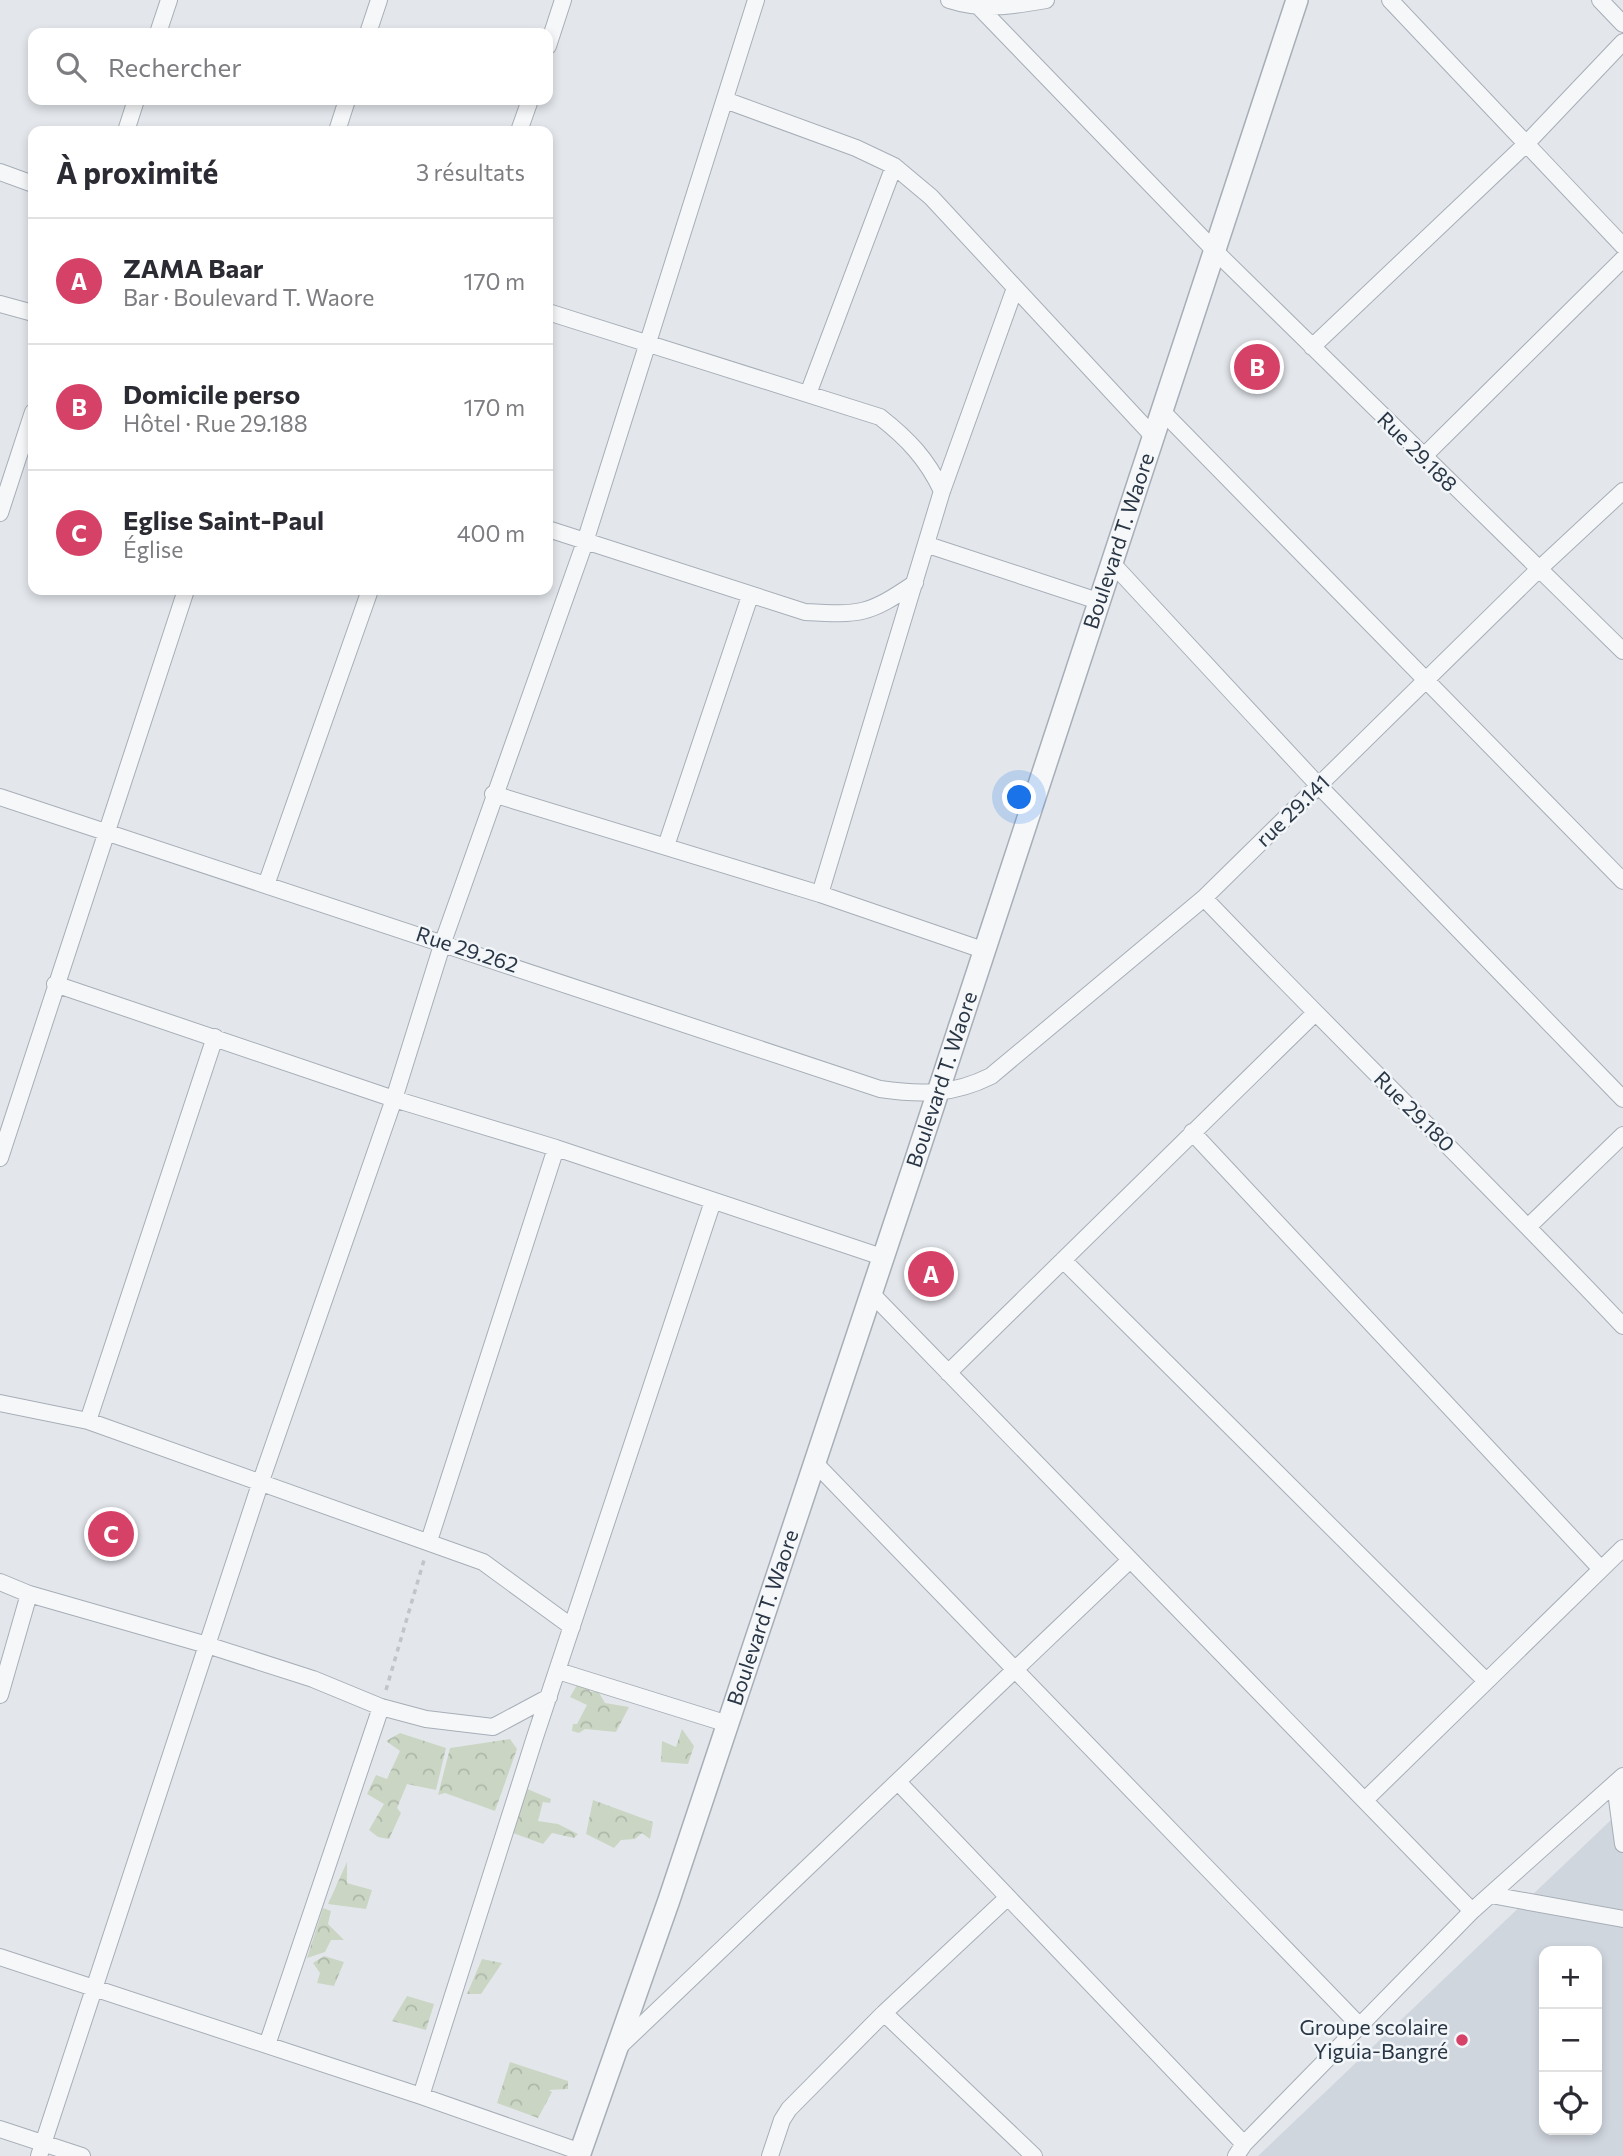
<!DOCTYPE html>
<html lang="fr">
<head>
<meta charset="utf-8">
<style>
  :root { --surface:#fff; --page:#f2f2f3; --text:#2b2b33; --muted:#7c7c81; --line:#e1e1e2; --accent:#d64267 }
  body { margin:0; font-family:Commissioner,sans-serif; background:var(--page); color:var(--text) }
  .controls { position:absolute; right:21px; bottom:21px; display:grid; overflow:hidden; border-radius:14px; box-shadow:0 4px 10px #0003 }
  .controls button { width:63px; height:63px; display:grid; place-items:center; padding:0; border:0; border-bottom:2px solid var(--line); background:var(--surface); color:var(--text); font:35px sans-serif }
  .you { position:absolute; left:1020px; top:798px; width:24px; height:24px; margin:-18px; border:5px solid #fff; border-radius:50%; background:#1a73e8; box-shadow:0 0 0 10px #1a73e833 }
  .badge { display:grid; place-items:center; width:46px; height:46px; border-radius:50%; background:var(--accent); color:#fff; font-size:23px; font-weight:700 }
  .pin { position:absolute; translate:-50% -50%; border:4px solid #fff; box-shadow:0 2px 7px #0006 }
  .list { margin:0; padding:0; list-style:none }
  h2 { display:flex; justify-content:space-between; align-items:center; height:91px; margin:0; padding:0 28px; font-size:30px }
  h2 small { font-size:23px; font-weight:400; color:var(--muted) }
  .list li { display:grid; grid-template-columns:46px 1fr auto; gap:21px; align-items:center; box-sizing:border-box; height:126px; padding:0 28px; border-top:2px solid var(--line) }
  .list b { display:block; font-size:26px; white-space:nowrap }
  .list p { margin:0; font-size:23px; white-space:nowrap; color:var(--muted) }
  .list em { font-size:23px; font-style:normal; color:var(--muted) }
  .icon { flex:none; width:38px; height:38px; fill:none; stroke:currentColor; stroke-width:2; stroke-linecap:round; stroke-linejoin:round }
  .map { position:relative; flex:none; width:1623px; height:2156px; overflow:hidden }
  .search { position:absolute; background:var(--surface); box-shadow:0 4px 10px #0003; left:28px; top:28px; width:525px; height:77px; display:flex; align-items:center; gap:18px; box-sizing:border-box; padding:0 24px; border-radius:14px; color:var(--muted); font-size:26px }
  .panel { position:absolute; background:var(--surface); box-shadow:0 4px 10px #0003; left:28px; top:126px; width:525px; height:469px; border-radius:14px }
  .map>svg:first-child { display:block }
  .built { fill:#d0d6de; fill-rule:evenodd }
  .park { fill:url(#park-crowns) }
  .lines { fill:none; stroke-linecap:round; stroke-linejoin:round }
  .minor-casing { stroke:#a7aeb7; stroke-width:18 }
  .tertiary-casing { stroke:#a7aeb7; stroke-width:24 }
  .path { stroke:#c1c5ca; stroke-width:3.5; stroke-dasharray:5 5; stroke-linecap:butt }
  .minor { stroke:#f6f7f9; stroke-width:16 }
  .tertiary { stroke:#f6f7f9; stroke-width:21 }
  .poi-dot { fill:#d64267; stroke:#f3f6f9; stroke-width:2.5 }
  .labels { text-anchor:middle; stroke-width:5; stroke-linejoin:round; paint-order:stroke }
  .street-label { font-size:21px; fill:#293645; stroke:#f3f6f9 }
  .poi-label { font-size:21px; fill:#293645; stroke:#f3f6f9; text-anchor:end }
</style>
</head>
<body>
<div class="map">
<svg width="1623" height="2156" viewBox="0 0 1623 2156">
  <defs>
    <pattern id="park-crowns" width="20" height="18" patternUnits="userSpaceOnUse" patternTransform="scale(1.75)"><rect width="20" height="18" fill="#cad6c3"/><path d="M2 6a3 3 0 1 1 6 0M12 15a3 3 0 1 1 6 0" fill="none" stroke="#aeb8a9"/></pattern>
  </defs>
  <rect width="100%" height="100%" fill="#e3e7ec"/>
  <path class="built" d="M1612,1819L1623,1830V2156H1258ZM1544,1951H1597V2130H1544Z"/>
  <path class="park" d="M577,1685L589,1686L590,1692L598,1691L605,1703L629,1707L616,1732L585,1729L579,1733L572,1731L573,1724H577L587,1705L570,1697Z
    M682,1729L694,1746L688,1764L661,1762L662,1741L676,1747Z
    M400,1733L446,1748L436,1790L407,1784L397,1808L401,1813L389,1839L378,1837L369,1830L384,1804L367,1794L376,1775L387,1779L400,1751L386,1741Z
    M510,1739L517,1749L495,1811L445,1793L438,1795L450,1748Z
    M525,1788L551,1799L550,1803L543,1802L538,1821L558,1824L578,1834L574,1838L552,1833L543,1844L513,1833Z
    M593,1800L653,1822L650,1839L642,1833L635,1839L621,1840L614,1848L586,1834Z
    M347,1862V1883L372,1890L366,1909L328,1904Z
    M323,1908L331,1911L328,1924L344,1940H331L325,1952L307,1958Z
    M324,1956L344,1962L334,1986L317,1983L320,1973L313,1963Z
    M482,1959L502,1963L481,1994H467Z
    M407,1996L434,2004L426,2030L392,2021Z
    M510,2062L568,2081V2089L549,2090L552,2092L538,2118L497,2103Z"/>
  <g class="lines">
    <defs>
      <path id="minor" d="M949,0C983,11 1012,6 1046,0
        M1390,0L1623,246
        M1600,0L1623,24
        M980,8L1214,250L1623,651
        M158,33L169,0
        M368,33L379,0
        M548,46L563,0
        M725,100L856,148L894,166L931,197L1153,436
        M126,131L136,100
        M337,131L347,100
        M519,131L530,100
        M0,172L33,184
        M0,304L33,313
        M548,312L880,417C908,439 927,459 942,491
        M1312,347L1526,144L1623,42
        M808,394L894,166
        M1161,410L1623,881
        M1423,457L1623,259
        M0,513L33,412
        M548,529L805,612C861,615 868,615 915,583
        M928,545L1098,601
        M1111,562L1319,786L1623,1099
        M493,794L820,894L983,950
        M0,797L880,1089C921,1095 953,1095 991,1076L1204,898L1538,570L1623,491
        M666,846L750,596
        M266,885L370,590
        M820,894L942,491L1015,288
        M1204,898C1342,1042 1486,1181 1623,1326
        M55,984L394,1099L556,1148L882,1257
        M1192,1132L1601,1569
        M0,1158L186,590
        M1529,1226L1623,1135
        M1063,1260L1485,1680
        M870,1292L1472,1911
        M948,1373L1314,1014
        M0,1403L88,1421L483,1562L572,1627
        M88,1421L215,1037
        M814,1462L1359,2025
        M429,1541L556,1148
        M0,1582L29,1594
        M558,1671L728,1724
        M0,1695L29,1594L207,1645L313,1679L381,1707L426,1719L493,1727L549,1697
        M898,1782L1244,2144
        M1615,1784L1623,1844
        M1366,1799L1623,1548
        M1491,1895L1623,1919
        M0,1957L421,2096L581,2152
        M884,2013L1034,2156
        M267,2045L381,1707
        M619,2047L1129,1561
        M421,2096L535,1737L713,1201
        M0,2129L82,2156
        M39,2156L261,1481L394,1099L443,942L585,542L756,0
        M770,2156L782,2120L789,2109L884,2013L1007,1898
        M1236,2156L1244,2144L1472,1911L1623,1776"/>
      <g id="tertiary">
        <path id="s1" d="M579,2156L669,1900L913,1168L1297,0"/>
      </g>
    </defs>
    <use href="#minor" class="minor-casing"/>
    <use href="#tertiary" class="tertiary-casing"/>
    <path class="path" d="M386,1690L424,1560"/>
    <use href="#minor" class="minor"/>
    <use href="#tertiary" class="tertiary"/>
  </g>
  <circle class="poi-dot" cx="1462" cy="2040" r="7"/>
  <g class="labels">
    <g class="street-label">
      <text transform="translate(1417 452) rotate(45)" y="7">Rue 29.188</text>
      <text dy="7" stroke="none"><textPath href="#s1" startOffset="1703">Boulevard T. Waore</textPath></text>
      <text transform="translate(1293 811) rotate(-44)" y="7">rue 29.141</text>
      <text transform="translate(467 950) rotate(18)" y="7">Rue 29.262</text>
      <text dy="7" stroke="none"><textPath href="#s1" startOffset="1136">Boulevard T. Waore</textPath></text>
      <text transform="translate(1414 1112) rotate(45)" y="7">Rue 29.180</text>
      <text dy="7" stroke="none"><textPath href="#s1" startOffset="569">Boulevard T. Waore</textPath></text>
    </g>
    <g class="poi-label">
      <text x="1448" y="2035">Groupe scolaire<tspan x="1448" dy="24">Yiguia-Bangré</tspan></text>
    </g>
  </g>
</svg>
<div class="controls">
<button>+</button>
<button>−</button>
<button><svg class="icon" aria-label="locate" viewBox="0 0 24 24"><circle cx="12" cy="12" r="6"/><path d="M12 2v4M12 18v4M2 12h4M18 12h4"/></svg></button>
</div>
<div class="you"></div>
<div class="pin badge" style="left:931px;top:1274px">A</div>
<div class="pin badge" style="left:1257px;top:367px">B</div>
<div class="pin badge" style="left:111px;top:1534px">C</div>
<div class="search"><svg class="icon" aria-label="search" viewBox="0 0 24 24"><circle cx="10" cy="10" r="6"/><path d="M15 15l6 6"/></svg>Rechercher</div>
<section class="panel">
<h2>À proximité<small>3 résultats</small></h2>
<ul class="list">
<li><span class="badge">A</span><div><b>ZAMA Baar</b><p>Bar · Boulevard T. Waore</p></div><em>170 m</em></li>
<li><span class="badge">B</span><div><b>Domicile perso</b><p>Hôtel · Rue 29.188</p></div><em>170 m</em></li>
<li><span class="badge">C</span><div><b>Eglise Saint-Paul</b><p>Église</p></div><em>400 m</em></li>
</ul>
</section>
</div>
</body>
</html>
